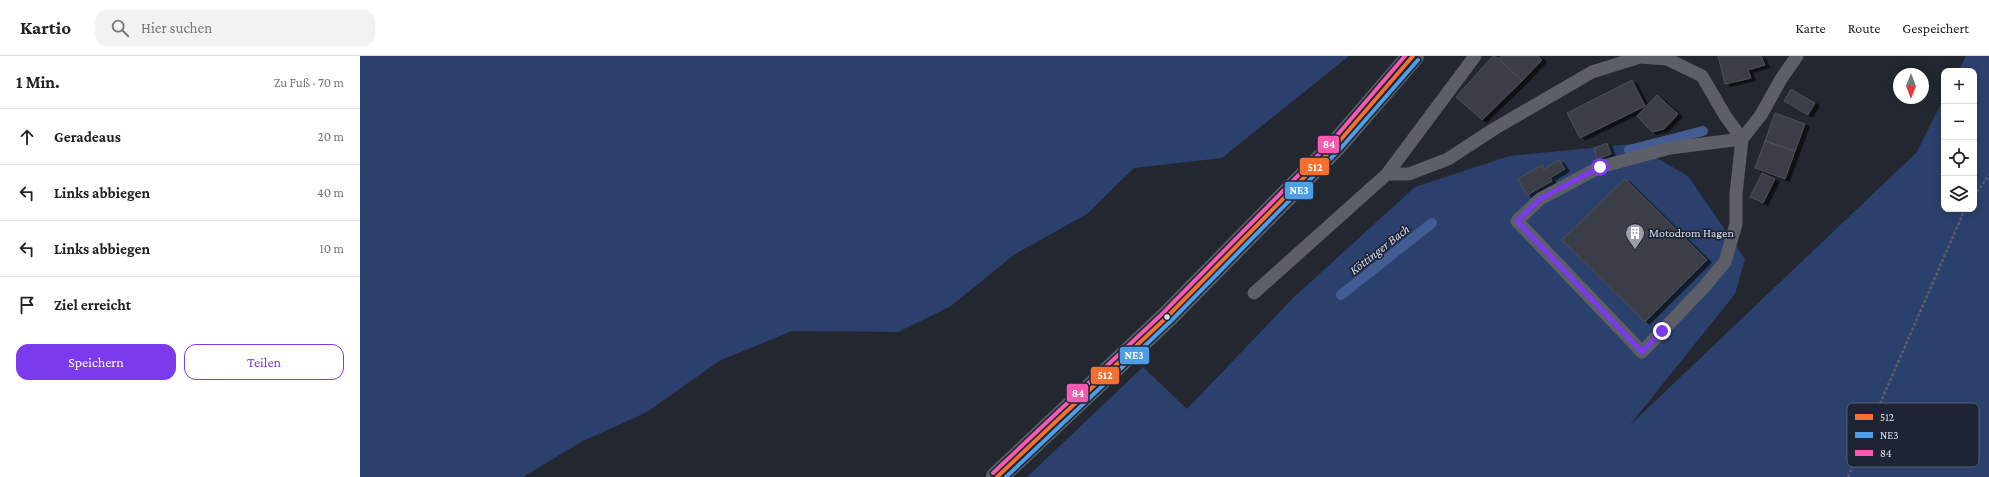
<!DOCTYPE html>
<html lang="de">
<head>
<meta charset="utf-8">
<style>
  :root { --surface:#fff; --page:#f2f2f2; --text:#222; --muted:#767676; --line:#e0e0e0; --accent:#7c3aed }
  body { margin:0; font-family:"Crimson Pro",serif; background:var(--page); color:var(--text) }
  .controls { position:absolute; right:12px; top:12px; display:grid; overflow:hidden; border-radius:8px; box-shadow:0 2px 10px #0003 }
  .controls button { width:36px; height:36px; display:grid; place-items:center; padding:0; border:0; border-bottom:1px solid var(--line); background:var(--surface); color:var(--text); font:20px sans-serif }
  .compass { position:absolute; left:1533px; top:12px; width:36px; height:36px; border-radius:50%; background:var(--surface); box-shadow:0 2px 10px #0003; rotate:180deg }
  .stop { position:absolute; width:12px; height:12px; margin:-9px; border:3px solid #7c3aed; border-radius:50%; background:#fff }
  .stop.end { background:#7c3aed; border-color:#fff; box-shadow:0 1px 4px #0008 }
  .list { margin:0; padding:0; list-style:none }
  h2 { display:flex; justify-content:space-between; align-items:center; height:52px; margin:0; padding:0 16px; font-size:17px }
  h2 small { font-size:13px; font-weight:400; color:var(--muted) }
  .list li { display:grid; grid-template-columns:26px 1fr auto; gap:12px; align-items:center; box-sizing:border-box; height:56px; padding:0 16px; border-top:1px solid var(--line) }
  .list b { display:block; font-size:15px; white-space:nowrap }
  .list em { font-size:13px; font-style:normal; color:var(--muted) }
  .actions { display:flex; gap:8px; padding:12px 16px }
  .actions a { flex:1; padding:9px 0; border:1px solid var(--accent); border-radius:12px; text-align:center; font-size:14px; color:var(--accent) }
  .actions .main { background:var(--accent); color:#fff }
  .icon { flex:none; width:22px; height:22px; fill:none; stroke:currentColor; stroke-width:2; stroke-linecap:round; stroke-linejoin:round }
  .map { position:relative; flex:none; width:1629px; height:421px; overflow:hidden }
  header { display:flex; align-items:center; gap:24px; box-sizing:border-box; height:56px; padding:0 20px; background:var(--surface); border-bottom:1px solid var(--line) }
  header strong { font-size:19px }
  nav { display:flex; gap:22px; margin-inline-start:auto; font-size:14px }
  .search { width:280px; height:36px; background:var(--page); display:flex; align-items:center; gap:10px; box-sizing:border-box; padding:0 14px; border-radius:12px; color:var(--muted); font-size:15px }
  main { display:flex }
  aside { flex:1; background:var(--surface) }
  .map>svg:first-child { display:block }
  .green { fill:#2c406d }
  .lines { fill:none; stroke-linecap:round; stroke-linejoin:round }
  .stream { stroke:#435d94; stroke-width:10 }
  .building { fill:#3a3e46; stroke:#4d5058; filter:url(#shadow) }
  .path { stroke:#5b5e65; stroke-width:2.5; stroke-dasharray:3 2; stroke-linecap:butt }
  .service { stroke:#5c5f66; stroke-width:13 }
  .secondary { stroke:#595d65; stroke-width:22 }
  .bus-1-casing { stroke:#1d2535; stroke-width:7 }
  .bus-2-casing { stroke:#1d2535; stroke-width:7 }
  .bus-3-casing { stroke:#1d2535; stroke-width:7 }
  .bus-1 { stroke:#f46f30; stroke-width:4 }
  .bus-2 { stroke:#4d9ee5; stroke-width:4 }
  .bus-3 { stroke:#f75aaf; stroke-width:4 }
  .route { stroke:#7c3aed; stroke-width:5 }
  .bus-dot { fill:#dae0eb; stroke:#1d2535; stroke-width:1.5 }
  .labels { text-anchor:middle; stroke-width:3.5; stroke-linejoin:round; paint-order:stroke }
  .poi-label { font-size:12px; fill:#dae0eb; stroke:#1d2535; text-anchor:start }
  .water-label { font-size:13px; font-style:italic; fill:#d6dff1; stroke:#1d2535 }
  .key { fill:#1d2535; stroke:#565d6c; stroke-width:1 }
  .key-label { font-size:11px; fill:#dae0eb }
  .line-badge { stroke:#1d2535; stroke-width:1.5 }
  .badge-label { font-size:11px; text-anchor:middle; font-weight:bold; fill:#fff }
</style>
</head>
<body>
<header>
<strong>Kartio</strong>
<div class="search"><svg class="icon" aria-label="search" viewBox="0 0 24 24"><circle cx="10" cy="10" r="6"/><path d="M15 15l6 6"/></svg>Hier suchen</div>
<nav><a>Karte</a><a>Route</a><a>Gespeichert</a></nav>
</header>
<main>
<aside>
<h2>1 Min.<small>Zu Fuß · 70 m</small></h2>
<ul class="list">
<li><svg class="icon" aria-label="ahead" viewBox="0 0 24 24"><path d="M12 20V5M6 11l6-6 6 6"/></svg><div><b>Geradeaus</b></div><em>20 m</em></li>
<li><svg class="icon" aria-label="left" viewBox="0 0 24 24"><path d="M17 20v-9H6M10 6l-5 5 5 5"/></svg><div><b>Links abbiegen</b></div><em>40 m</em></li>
<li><svg class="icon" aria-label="left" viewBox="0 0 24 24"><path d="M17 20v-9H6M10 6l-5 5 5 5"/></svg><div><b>Links abbiegen</b></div><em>10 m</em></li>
<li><svg class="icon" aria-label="arrive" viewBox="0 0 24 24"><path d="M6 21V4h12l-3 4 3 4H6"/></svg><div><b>Ziel erreicht</b></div></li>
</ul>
<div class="actions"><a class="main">Speichern</a><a>Teilen</a></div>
</aside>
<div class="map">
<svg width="1629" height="421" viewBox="0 0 1629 421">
  <defs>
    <filter id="shadow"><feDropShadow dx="4.5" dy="2.5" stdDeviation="0" flood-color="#0009"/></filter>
  </defs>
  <rect width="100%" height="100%" fill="#23272f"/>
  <path class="green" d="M0,0H989L862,102L774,112L727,158L655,198L591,250L538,276L432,275L359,305L287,356L221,386L163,421H0Z
    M1606,0H1629V421H667L783,311L827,353L933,242L1055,131L1149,100L1272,88L1328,120L1385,203L1375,238L1269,370L1557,96L1584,42V153H1614V15H1598Z"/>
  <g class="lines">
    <path class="stream" d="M1269,94L1343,75
      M981,239L1072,167"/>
  </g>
  <path class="building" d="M1133,0L1139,3L1162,25L1122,64L1096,41Z
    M1142,0H1178L1182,4L1162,25L1139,3Z
    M1358,0H1401L1405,9L1388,14L1391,22L1365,28Z
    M1272,24L1285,50L1220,82L1207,57Z
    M1431,33L1455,47L1448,59L1424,45Z
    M1297,39L1318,58L1304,73L1292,76L1277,60Z
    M1415,57L1445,68L1435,95L1405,85Z
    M1405,85L1435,95L1425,123L1395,112Z
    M1247,87L1251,98L1237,103L1234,92Z
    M1199,104L1205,113L1190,122L1192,125L1167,139L1158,123L1182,109L1184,113Z
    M1402,117L1415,123L1403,147L1390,141Z
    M1265,123L1347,204L1285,266L1202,184Z"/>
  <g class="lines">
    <path class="path" d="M1614,140L1629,119
      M1488,421L1605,153"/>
    <path class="service" d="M1382,83L1310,92L1240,111L1180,143L1157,165L1282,296L1345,230L1365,206L1376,168V138L1382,83L1401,59L1421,23L1437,0
      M1027,118H1049L1088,103L1134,73L1232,16L1280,1L1307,3L1342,20L1366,61L1382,83
      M894,237L1027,118L1115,0"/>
    <path class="secondary" d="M637,421L807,261L977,88L1053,0"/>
    <defs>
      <path id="bus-1" d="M637,421L807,261L977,88L1053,0"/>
      <path id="bus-2" d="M646,421L811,265L981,92L1058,4"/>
      <path id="bus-3" d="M633,417L803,257L973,84L1045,0"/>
    </defs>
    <use href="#bus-1" class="bus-1-casing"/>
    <use href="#bus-2" class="bus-2-casing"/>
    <use href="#bus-3" class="bus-3-casing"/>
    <use href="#bus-1" class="bus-1"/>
    <use href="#bus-2" class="bus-2"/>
    <use href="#bus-3" class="bus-3"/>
  </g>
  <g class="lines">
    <path class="route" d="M1240,111L1180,143L1157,165L1282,296L1302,275"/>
  </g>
  <defs>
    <symbol id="building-pin" viewBox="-11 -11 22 30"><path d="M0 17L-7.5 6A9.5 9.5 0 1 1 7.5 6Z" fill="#9a9fa9" stroke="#1d2535"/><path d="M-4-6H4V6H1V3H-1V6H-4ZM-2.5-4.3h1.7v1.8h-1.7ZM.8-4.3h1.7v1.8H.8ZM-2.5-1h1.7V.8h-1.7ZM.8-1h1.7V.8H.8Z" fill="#fff"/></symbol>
  </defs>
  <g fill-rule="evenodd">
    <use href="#building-pin" x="1264" y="166" width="22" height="30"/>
  </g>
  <circle class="bus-dot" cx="807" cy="261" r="3.5"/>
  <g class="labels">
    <g class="poi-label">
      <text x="1289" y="181">Motodrom Hagen</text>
    </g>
    <g class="water-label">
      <text transform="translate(1019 193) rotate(-38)" y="5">Köttinger Bach</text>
    </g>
  </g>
  <rect x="1487" y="347" width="132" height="64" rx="6" class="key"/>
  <rect x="1495" y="358" width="18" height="6" fill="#f46f30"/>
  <rect x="1495" y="376" width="18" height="6" fill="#4d9ee5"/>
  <rect x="1495" y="394" width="18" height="6" fill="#f75aaf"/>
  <g class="key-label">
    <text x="1520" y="365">512</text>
    <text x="1520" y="383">NE3</text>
    <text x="1520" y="401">84</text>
  </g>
  <g class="line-badge">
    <rect x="957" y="79" width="23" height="19" rx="4" fill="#f75aaf"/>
    <rect x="939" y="101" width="31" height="19" rx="4" fill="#f46f30"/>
    <rect x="924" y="125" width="30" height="19" rx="4" fill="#4d9ee5"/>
    <rect x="759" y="290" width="31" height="19" rx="4" fill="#4d9ee5"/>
    <rect x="730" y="310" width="30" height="19" rx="4" fill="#f46f30"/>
    <rect x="706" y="327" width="23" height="20" rx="4" fill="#f75aaf"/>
  </g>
  <g class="badge-label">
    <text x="969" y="92">84</text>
    <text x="955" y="115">512</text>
    <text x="939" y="138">NE3</text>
    <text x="774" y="303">NE3</text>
    <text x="745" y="323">512</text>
    <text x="718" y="341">84</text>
  </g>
</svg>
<div class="controls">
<button>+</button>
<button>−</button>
<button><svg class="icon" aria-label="locate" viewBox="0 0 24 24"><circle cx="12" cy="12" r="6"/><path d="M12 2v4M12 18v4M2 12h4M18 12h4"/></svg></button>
<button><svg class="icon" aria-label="layers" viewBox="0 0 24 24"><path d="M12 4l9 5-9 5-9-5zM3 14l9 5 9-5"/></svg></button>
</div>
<svg class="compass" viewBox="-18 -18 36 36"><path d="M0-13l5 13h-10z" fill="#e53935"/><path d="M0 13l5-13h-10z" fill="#767676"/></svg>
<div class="stop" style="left:1240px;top:111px"></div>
<div class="stop end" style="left:1302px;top:275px"></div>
</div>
</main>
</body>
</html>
